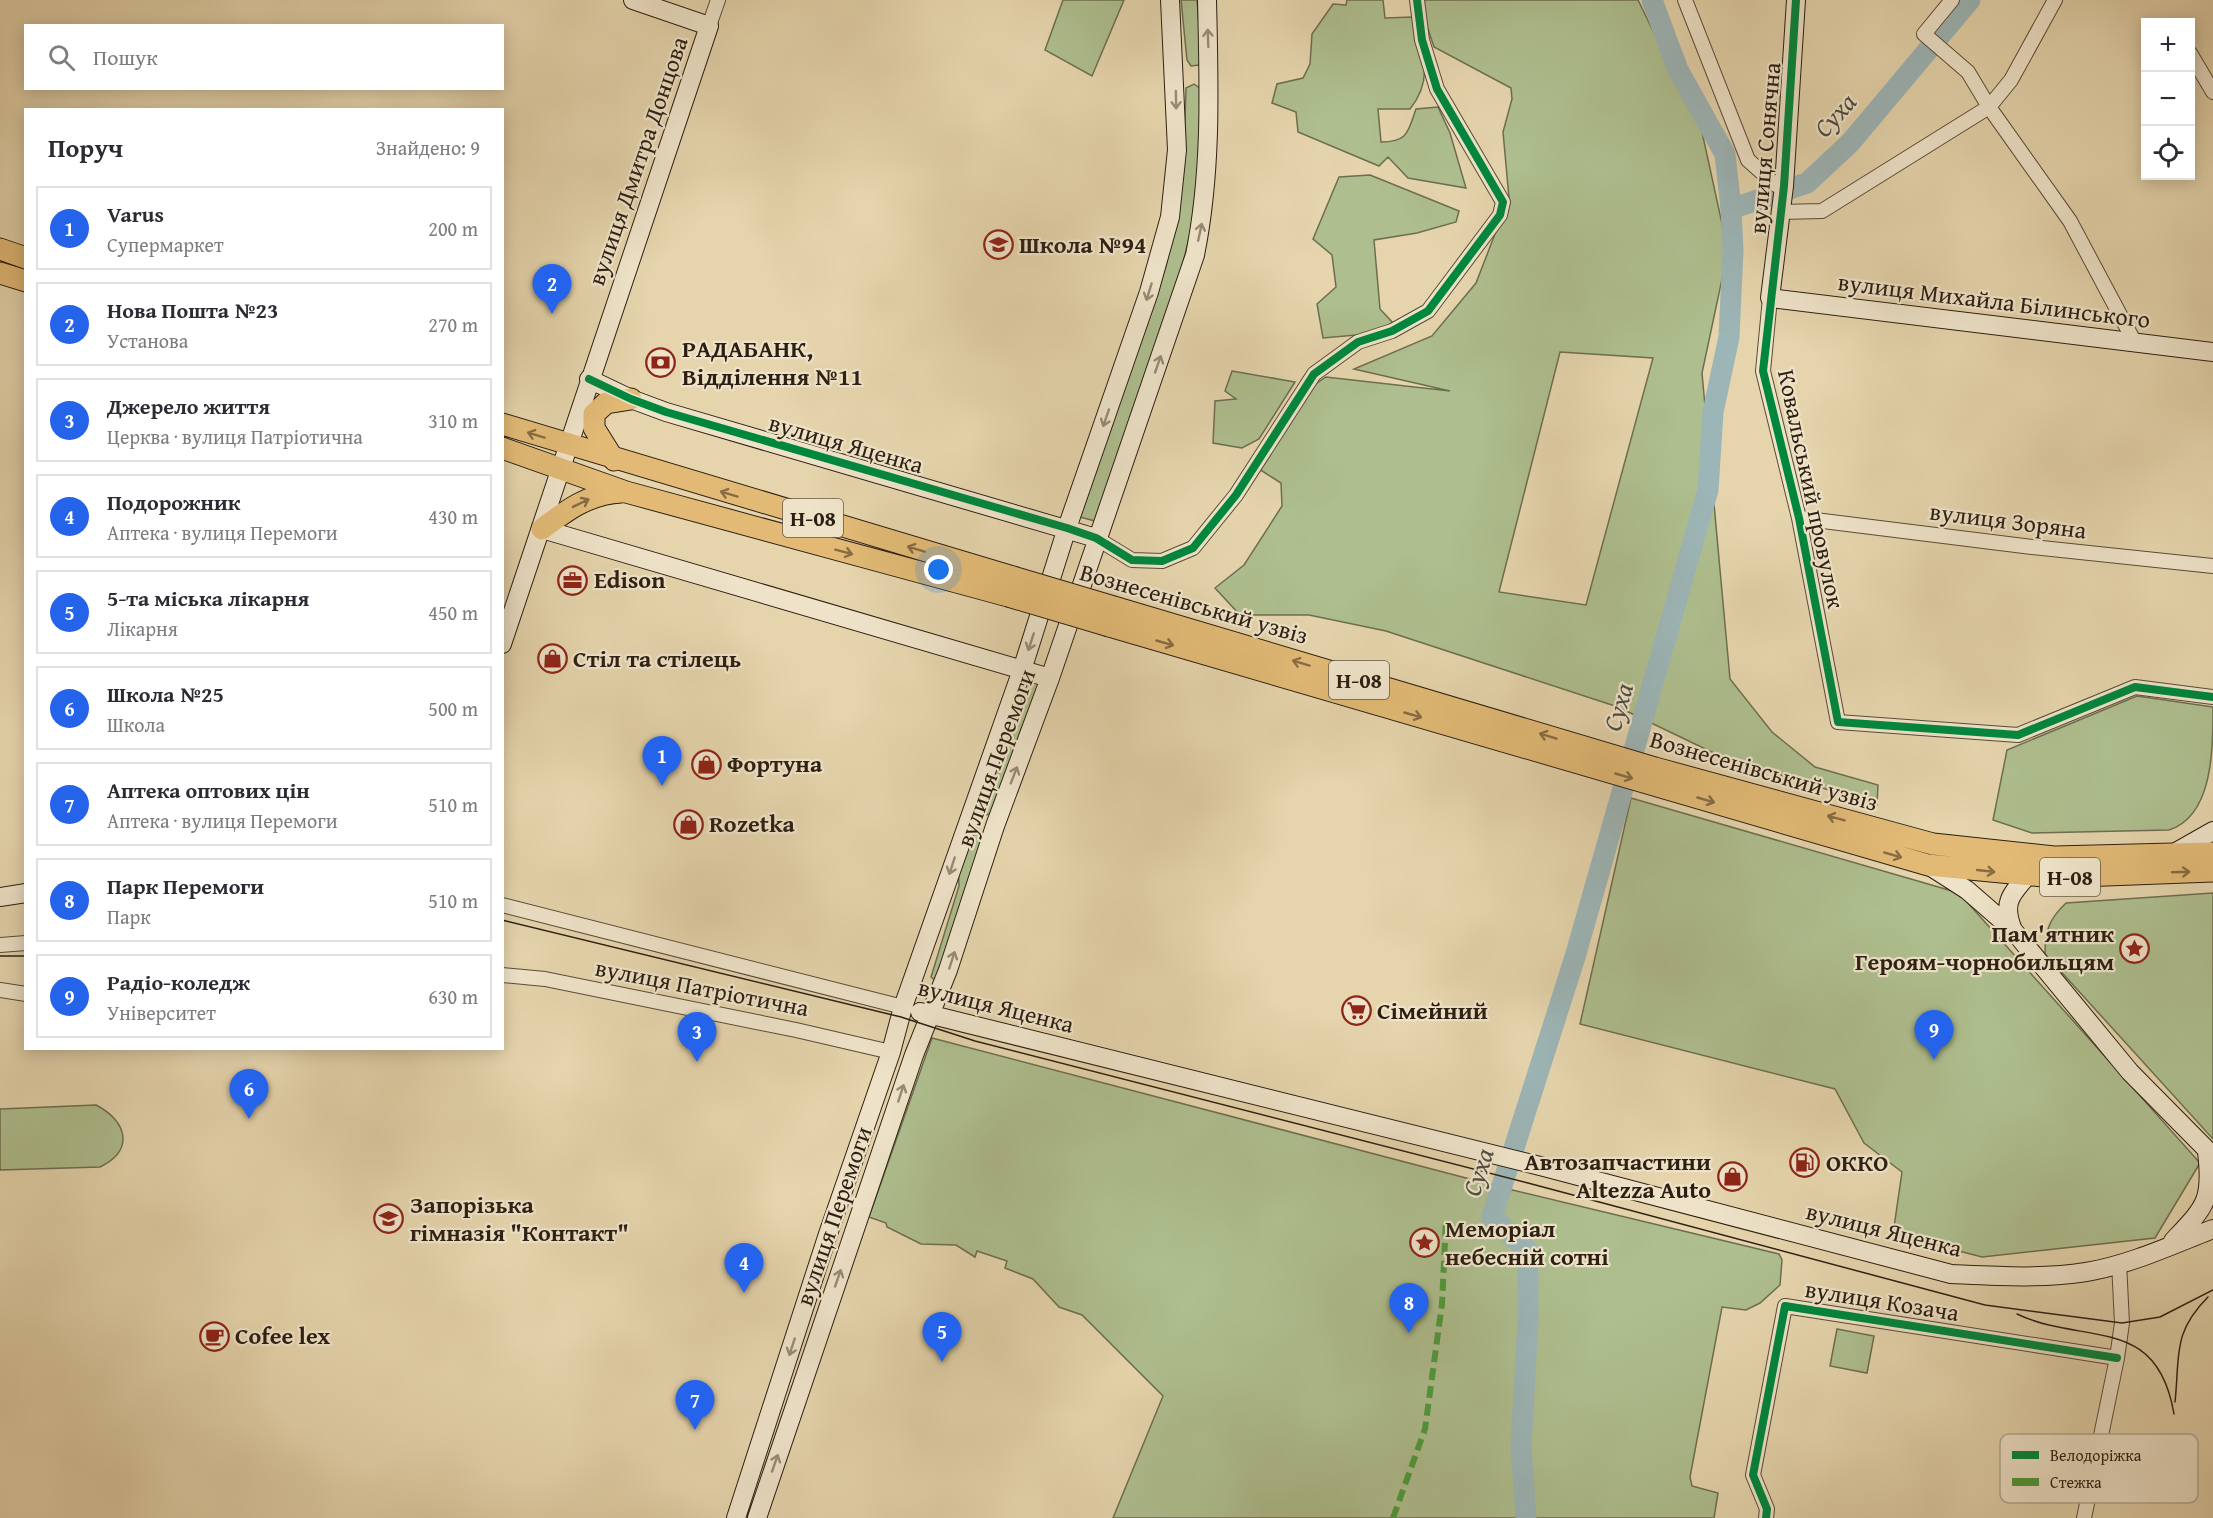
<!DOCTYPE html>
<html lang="uk">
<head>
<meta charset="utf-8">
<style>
  :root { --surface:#fff; --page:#f7f7f7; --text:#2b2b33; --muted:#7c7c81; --line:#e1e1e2; --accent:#2563eb }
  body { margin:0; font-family:"Gentium Book Plus",serif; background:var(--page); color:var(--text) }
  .controls { position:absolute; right:18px; top:18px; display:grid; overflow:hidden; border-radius:0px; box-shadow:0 3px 15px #0003 }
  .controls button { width:54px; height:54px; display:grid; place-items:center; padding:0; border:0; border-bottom:2px solid var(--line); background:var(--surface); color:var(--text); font:30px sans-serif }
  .you { position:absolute; left:939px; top:570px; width:21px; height:21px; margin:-15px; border:4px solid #fff; border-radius:50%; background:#1a73e8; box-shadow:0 0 0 9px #1a73e833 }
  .badge { display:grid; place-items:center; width:39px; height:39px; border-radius:50%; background:var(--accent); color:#fff; font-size:20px; font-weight:700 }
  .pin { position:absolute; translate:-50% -50px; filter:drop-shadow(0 2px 3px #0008) }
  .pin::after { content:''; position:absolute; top:32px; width:21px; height:18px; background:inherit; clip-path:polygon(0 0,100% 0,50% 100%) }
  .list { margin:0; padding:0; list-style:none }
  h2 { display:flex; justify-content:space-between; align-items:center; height:78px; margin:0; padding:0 24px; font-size:26px }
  h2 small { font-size:20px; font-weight:400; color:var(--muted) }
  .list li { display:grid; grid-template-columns:39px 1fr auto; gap:18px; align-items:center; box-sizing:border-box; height:84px; margin:0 12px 12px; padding:0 12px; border:2px solid var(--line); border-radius:0px }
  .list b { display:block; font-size:22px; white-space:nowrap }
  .list p { margin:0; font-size:20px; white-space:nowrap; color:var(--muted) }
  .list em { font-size:20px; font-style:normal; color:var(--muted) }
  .icon { flex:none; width:33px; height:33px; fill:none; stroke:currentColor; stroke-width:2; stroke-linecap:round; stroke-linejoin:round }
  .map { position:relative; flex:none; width:2213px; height:1518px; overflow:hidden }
  .search { position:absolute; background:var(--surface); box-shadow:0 3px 15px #0003; left:24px; top:24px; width:480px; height:66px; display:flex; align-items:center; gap:15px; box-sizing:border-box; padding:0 21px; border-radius:0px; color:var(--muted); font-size:22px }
  .panel { position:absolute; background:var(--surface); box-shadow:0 3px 15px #0003; left:24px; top:108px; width:480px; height:942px; border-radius:0px }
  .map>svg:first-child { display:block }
  .green { fill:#aebe8e; stroke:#6d6e50; stroke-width:1.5; fill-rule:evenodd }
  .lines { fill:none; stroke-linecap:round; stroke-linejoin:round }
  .river { stroke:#9cb5b6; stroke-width:21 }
  .street-casing { stroke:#5a4c38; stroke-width:16 }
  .secondary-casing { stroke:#2c1f12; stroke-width:20 }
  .primary-casing { stroke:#2c1f12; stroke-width:23 }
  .street { stroke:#eee3c9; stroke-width:14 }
  .secondary { stroke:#eee3c9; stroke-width:18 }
  .primary { stroke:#e2ba76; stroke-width:21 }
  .tram { stroke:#2c1f12; stroke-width:1.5 }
  .primary-bridge-casing { stroke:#2c1f12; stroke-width:23; stroke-linecap:butt }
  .primary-bridge { stroke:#e2ba76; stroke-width:21 }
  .quiet { stroke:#4f9a3c; stroke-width:6; stroke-dasharray:12 6; stroke-linecap:butt }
  .cycleway-casing { stroke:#eee3c9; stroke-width:11 }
  .cycleway { stroke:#00873e; stroke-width:8 }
  .oneway { stroke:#978b77 }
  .oneway2 { stroke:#876c44 }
  .labels { text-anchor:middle; stroke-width:4.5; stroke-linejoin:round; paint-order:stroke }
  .shield { fill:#eee3c9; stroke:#665a49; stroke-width:1.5 }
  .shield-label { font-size:22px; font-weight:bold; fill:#2c1f12 }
  .street-label { font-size:24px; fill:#2c1f12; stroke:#eee3c9 }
  .poi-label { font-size:24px; font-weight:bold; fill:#2c1f12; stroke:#eee3c9; text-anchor:start }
  .water-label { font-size:26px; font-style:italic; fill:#4e4c43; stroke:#eee3c9 }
  .key { fill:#eee3c9; stroke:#b4a892; stroke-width:1.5 }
  .key-label { font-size:16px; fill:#2c1f12 }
</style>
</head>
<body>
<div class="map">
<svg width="2213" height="1518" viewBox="0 0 2213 1518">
  <rect width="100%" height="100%" fill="#e5d4ac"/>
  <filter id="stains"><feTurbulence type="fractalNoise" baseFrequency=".00333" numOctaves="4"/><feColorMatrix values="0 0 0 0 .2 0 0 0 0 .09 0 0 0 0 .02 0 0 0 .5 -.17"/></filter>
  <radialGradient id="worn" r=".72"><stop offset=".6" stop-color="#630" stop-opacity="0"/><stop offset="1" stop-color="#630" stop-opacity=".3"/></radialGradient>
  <path class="green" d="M1063,0H1124L1092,76L1045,50Z
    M1181,0H1197L1202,60L1199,65L1191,66L1187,60Z
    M1347,0H1383L1385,18L1413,17C1422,52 1435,78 1410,109H1378L1381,142C1408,142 1408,132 1416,109L1438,107L1450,133L1466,188L1408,178L1388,157L1379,166L1298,132L1296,112L1272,103L1277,84L1303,78L1310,64L1312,34L1333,4L1346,5Z
    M1424,0H1638L1702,132L1728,251L1702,373L1730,679L1772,732L1815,767L1878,785L1877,805L1720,756L1618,707L1386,631L1309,615H1240L1215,588L1244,565L1282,506L1281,483L1259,469L1314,385L1326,377L1450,391L1354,369L1432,336L1476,283L1509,198L1503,132L1512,99L1511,88L1434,47L1425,20ZM1560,352L1653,358L1586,605L1499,592Z
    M1194,84L1201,89V156L1192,226L1179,279L1095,521L1080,517L1166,266L1178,209L1184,155L1186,88Z
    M1370,175L1459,211L1456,222L1417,233L1374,240L1380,309L1393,323L1379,333L1323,338L1317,304L1336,287L1332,255L1313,239L1339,177Z
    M1232,371L1295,382L1259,439L1242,448L1213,443L1215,401L1236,399L1225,391Z
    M1034,679L1038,684L1037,692L993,813L986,815L980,813L1026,680Z
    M2137,696L2213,707C2213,750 2213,816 2169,830L2032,833L1993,820L2007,750Z
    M1631,798L1959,893L2200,1163L2155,1238L1982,1257L1893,1234L1902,1172L1864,1143L1835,1089L1580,1024Z
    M976,827L982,833L983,839L936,981L931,977L959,886L958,861L971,828Z
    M2213,893V1139L2045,954C2045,931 2049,919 2066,903Z
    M932,1038L1508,1189L1779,1254L1782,1260L1780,1285L1760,1303L1746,1310L1722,1307L1690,1477L1692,1486L1718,1493L1714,1518H1113L1163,1396L1082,1315L1059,1307L1033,1279L1005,1268L1007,1261L977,1251L975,1257L956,1245L921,1244L887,1227L886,1223L869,1217Z
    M96,1105C127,1121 135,1150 100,1167L0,1170V1109Z
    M1837,1329L1874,1336L1867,1373L1830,1366Z"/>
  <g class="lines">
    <path class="river" d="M1652,0L1678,70L1725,154L1731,209
      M1526,1518L1521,1446L1528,1321V1251L1492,1217L1575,957L1708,490L1713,412L1729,337L1733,251L1731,209L1807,183L1850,143L1970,0"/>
    <defs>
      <path id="street" d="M1685,0L1748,160L1776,185L1784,186
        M1952,0L1924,34L1968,72L1989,107L2011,80L2055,0
        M709,26L718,0
        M2190,53L2213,92
        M1780,212L1822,211L1989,107L2070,221L2135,343
        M1770,298L1763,371L1799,518L1838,722L2018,735L2135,687L2213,697
        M1799,518L2032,547L2213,566
        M1096,538L1132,560L1162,561L1193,548L1236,495L1314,374L1358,342L1392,331L1428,311L1500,215L1503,202L1437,89L1422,40L1417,0
        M502,905L903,1007
        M0,945L26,943
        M502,975L545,979L796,1030L891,1052
        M0,990L26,994
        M1766,1518L1767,1509L1753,1475L1785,1306L2117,1358
        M2084,1518L2117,1358L2122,1323L2119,1263"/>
      <path id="secondary" d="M1796,0L1784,186L1770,298L2213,352
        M589,379L631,399L666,412L1096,538
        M542,529L1050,678
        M502,644L709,26L633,0
        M2176,852L2213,831
        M1928,865L1967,890L2013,930L2130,1072L2213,1156
        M0,897L26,893
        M2013,930C2002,904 2010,895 2028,875
        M920,1012L1544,1167L1951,1274C1996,1276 2042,1279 2086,1272C2129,1265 2172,1245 2213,1229
        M2173,1241C2205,1207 2213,1201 2207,1152
        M736,1518L828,1234L891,1052L903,1007L1022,670L1067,528L1149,292L1170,217L1177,150L1170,0
        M757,1518L914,1055L948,970L995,826L1050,678L1195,255C1212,171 1209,85 1207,0"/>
      <path id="primary" d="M0,249L26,258
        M0,273L26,281
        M502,424L1013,577
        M502,448L626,492L1008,596
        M614,460L594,428V414L606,403L631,399
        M542,529C567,510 588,494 621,492
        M1114,607L1655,768L1933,844L2054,857L2213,853
        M1109,626L1928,865L2054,877L2213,871"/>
    </defs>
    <use href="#street" class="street-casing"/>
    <use href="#secondary" class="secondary-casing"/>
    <use href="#primary" class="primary-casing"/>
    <use href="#street" class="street"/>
    <use href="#secondary" class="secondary"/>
    <use href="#primary" class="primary"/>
    <path class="tram" d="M502,920L901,1017L975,1041L1528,1183L1985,1305L2122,1323L2160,1317L2213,1290
      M0,956H26
      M2017,1314C2084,1346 2157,1313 2174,1414
      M2175,1402C2180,1356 2172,1333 2208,1297"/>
    <defs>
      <path id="primary-bridge" d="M1013,577L1114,607
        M1008,596L1109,626"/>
    </defs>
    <use href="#primary-bridge" class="primary-bridge-casing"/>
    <use href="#primary-bridge" class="primary-bridge"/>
    <path class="quiet" d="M1393,1518L1425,1429L1442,1304L1446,1220"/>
    <defs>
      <path id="cycleway" d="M1796,0L1784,186L1763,371L1799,518L1838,722L2018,735L2135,687L2213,697
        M589,379L631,399L666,412L1067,528L1096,538L1132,560L1162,561L1193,548L1236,495L1314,374L1358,342L1392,331L1428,311L1500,215L1503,202L1437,89L1422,40L1417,0
        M1766,1518L1767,1509L1753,1475L1785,1306L2117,1358"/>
    </defs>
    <use href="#cycleway" class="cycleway-casing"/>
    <use href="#cycleway" class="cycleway"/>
  </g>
  <defs><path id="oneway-shaft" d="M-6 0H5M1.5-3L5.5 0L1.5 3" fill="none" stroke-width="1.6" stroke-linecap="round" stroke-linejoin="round" transform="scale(1.5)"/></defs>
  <g class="oneway">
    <use href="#oneway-shaft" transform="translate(1208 38) rotate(-92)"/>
    <use href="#oneway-shaft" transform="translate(1176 100) rotate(89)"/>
    <use href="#oneway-shaft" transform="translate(1200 232) rotate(-78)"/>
    <use href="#oneway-shaft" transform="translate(1149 292) rotate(107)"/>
    <use href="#oneway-shaft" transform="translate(1158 364) rotate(-71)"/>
    <use href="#oneway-shaft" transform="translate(1106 418) rotate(109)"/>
    <use href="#oneway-shaft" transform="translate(1031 642) rotate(108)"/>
    <use href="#oneway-shaft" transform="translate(1014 775) rotate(-69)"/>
    <use href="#oneway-shaft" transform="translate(952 866) rotate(108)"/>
    <use href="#oneway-shaft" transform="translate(952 960) rotate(-72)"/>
    <use href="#oneway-shaft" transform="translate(901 1093) rotate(-72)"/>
    <use href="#oneway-shaft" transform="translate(838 1278) rotate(-71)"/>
    <use href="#oneway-shaft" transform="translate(792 1347) rotate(108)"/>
    <use href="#oneway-shaft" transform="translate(775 1463) rotate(-71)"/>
  </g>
  <g class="oneway2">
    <use href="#oneway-shaft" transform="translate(536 435) rotate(-163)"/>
    <use href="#oneway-shaft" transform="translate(729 494) rotate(-163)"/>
    <use href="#oneway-shaft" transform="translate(581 503) rotate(-26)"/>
    <use href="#oneway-shaft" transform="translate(916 549) rotate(-163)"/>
    <use href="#oneway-shaft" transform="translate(844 552) rotate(15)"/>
    <use href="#oneway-shaft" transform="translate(1165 643) rotate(16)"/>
    <use href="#oneway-shaft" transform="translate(1301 663) rotate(-163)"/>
    <use href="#oneway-shaft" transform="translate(1413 715) rotate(16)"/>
    <use href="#oneway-shaft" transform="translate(1548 736) rotate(-163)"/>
    <use href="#oneway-shaft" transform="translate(1624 776) rotate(16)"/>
    <use href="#oneway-shaft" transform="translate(1706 800) rotate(16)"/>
    <use href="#oneway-shaft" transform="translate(1836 818) rotate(-165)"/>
    <use href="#oneway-shaft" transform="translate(1893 855) rotate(16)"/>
    <use href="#oneway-shaft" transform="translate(1986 871) rotate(6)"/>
    <use href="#oneway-shaft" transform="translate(2181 872) rotate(-2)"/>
  </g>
  <defs>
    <symbol id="school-ring" viewBox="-11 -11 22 22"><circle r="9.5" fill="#eee3c9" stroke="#8f2418" stroke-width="1.5"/><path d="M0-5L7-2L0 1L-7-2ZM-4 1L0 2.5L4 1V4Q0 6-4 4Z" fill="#8f2418"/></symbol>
    <symbol id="bank-ring" viewBox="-11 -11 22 22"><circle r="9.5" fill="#eee3c9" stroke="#8f2418" stroke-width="1.5"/><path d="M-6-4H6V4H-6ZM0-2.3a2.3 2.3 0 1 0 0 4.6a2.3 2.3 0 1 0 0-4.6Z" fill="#8f2418"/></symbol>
    <symbol id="office-ring" viewBox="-11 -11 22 22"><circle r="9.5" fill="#eee3c9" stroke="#8f2418" stroke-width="1.5"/><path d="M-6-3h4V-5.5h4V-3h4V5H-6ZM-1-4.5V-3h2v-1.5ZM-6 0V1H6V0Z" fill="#8f2418"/></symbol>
    <symbol id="shop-ring" viewBox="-11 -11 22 22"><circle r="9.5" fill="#eee3c9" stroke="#8f2418" stroke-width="1.5"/><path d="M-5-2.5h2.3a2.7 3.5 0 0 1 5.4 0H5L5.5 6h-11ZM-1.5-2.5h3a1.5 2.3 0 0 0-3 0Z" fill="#8f2418"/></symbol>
    <symbol id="sight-ring" viewBox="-11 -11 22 22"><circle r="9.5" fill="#eee3c9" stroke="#8f2418" stroke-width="1.5"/><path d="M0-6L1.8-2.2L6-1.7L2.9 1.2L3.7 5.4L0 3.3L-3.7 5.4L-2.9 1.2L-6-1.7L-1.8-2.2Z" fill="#8f2418"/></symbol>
    <symbol id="supermarket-ring" viewBox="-11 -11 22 22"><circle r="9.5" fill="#eee3c9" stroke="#8f2418" stroke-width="1.5"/><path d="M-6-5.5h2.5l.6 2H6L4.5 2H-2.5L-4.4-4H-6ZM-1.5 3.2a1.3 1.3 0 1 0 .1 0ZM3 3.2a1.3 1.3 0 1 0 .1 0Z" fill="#8f2418"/></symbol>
    <symbol id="fuel-ring" viewBox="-11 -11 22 22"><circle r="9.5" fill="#eee3c9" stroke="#8f2418" stroke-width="1.5"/><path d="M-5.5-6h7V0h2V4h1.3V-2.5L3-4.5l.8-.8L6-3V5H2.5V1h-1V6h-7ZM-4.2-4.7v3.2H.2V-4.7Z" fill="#8f2418"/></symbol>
    <symbol id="cafe-ring" viewBox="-11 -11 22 22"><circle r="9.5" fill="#eee3c9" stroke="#8f2418" stroke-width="1.5"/><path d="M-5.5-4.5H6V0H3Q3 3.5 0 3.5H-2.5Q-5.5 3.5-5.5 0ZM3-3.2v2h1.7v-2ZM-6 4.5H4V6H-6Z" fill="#8f2418"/></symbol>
  </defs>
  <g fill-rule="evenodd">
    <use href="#school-ring" x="982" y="228" width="33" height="33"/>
    <use href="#bank-ring" x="644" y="346" width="33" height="33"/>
    <use href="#office-ring" x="556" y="564" width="33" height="33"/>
    <use href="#shop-ring" x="536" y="642" width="33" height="33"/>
    <use href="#shop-ring" x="690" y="748" width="33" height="33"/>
    <use href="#shop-ring" x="672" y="808" width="33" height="33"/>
    <use href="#sight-ring" x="2118" y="932" width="33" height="33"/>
    <use href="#supermarket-ring" x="1340" y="994" width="33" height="33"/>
    <use href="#fuel-ring" x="1788" y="1146" width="33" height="33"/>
    <use href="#shop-ring" x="1716" y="1160" width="33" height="33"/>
    <use href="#school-ring" x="372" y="1202" width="33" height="33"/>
    <use href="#sight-ring" x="1408" y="1226" width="33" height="33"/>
    <use href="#cafe-ring" x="198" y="1320" width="33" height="33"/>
  </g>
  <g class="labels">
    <g class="shield">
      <rect x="783" y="499" width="60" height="38" rx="4.5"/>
      <rect x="1329" y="661" width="60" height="38" rx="4.5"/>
      <rect x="2040" y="858" width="60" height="38" rx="4.5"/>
    </g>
    <g class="shield-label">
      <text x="813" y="526">Н-08</text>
      <text x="1359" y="688">Н-08</text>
      <text x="2070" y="885">Н-08</text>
    </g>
    <g class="street-label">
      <text transform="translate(1765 148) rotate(-85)" y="8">вулиця Сонячна</text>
      <text transform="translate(638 161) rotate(-71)" y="8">вулиця Дмитра Донцова</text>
      <text transform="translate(1994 301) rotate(7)" y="8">вулиця Михайла Білинського</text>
      <text transform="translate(846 444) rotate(16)" y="8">вулиця Яценка</text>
      <text transform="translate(1811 489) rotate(78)" y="8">Ковальський провулок</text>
      <text transform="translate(2008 521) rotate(7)" y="8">вулиця Зоряна</text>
      <text transform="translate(1194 604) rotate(16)" y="8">Вознесенівський узвіз</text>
      <text transform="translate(996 758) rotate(-70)" y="8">вулиця Перемоги</text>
      <text transform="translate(1764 771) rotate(16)" y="8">Вознесенівський узвіз</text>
      <text transform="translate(702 988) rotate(11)" y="8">вулиця Патріотична</text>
      <text transform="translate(996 1006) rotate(14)" y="8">вулиця Яценка</text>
      <text transform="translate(834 1216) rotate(-71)" y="8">вулиця Перемоги</text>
      <text transform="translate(1884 1230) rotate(14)" y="8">вулиця Яценка</text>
      <text transform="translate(1882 1301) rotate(9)" y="8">вулиця Козача</text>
    </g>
    <g class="poi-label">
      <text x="1019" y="253">Школа №94</text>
      <text x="682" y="357">РАДАБАНК,<tspan x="682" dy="28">Відділення №11</tspan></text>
      <text x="594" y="588">Edison</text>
      <text x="573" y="667">Стіл та стілець</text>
      <text x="727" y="772">Фортуна</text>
      <text x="709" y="832">Rozetka</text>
      <text x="2114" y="942" text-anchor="end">Пам'ятник<tspan x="2114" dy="28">Героям-чорнобильцям</tspan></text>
      <text x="1377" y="1019">Сімейний</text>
      <text x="1711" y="1170" text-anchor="end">Автозапчастини<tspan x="1711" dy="28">Altezza Auto</tspan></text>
      <text x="1826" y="1171">ОККО</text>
      <text x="410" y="1213">Запорізька<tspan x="410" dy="28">гімназія "Контакт"</tspan></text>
      <text x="1445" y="1237">Меморіал<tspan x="1445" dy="28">небесній сотні</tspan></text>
      <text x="235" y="1344">Cofee lex</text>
    </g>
    <g class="water-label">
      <text transform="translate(1835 115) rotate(-48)" y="9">Суха</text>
      <text transform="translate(1618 707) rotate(-74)" y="9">Суха</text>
      <text transform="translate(1478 1172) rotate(-72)" y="9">Суха</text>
    </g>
  </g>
  <rect x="2000" y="1434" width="198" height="69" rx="9" class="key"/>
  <rect x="2012" y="1451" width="27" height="8" fill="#00873e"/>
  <rect x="2012" y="1478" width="27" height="8" fill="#4f9a3c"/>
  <g class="key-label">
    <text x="2050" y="1461">Велодоріжка</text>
    <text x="2050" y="1488">Стежка</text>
  </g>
  <rect width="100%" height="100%" filter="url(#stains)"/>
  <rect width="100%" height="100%" fill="url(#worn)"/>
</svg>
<div class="controls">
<button>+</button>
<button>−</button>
<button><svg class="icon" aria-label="locate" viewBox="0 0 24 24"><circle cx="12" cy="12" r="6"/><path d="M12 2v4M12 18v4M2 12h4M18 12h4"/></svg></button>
</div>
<div class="you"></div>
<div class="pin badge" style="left:662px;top:786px">1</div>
<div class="pin badge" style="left:552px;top:314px">2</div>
<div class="pin badge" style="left:697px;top:1062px">3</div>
<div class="pin badge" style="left:744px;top:1293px">4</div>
<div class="pin badge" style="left:942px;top:1362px">5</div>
<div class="pin badge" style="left:249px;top:1119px">6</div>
<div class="pin badge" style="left:695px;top:1430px">7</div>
<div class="pin badge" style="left:1409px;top:1333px">8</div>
<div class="pin badge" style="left:1934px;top:1060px">9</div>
<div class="search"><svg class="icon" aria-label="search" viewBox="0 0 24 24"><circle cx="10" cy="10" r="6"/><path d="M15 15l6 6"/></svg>Пошук</div>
<section class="panel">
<h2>Поруч<small>Знайдено: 9</small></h2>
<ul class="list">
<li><span class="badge">1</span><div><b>Varus</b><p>Супермаркет</p></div><em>200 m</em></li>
<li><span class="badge">2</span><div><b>Нова Пошта №23</b><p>Установа</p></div><em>270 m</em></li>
<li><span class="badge">3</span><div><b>Джерело життя</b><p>Церква · вулиця Патріотична</p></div><em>310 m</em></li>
<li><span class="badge">4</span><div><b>Подорожник</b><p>Аптека · вулиця Перемоги</p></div><em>430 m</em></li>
<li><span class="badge">5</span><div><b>5-та міська лікарня</b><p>Лікарня</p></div><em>450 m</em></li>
<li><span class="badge">6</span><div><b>Школа №25</b><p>Школа</p></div><em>500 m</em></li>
<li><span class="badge">7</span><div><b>Аптека оптових цін</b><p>Аптека · вулиця Перемоги</p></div><em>510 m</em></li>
<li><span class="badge">8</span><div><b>Парк Перемоги</b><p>Парк</p></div><em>510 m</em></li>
<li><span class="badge">9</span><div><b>Радіо-коледж</b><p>Університет</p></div><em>630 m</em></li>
</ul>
</section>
</div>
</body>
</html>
